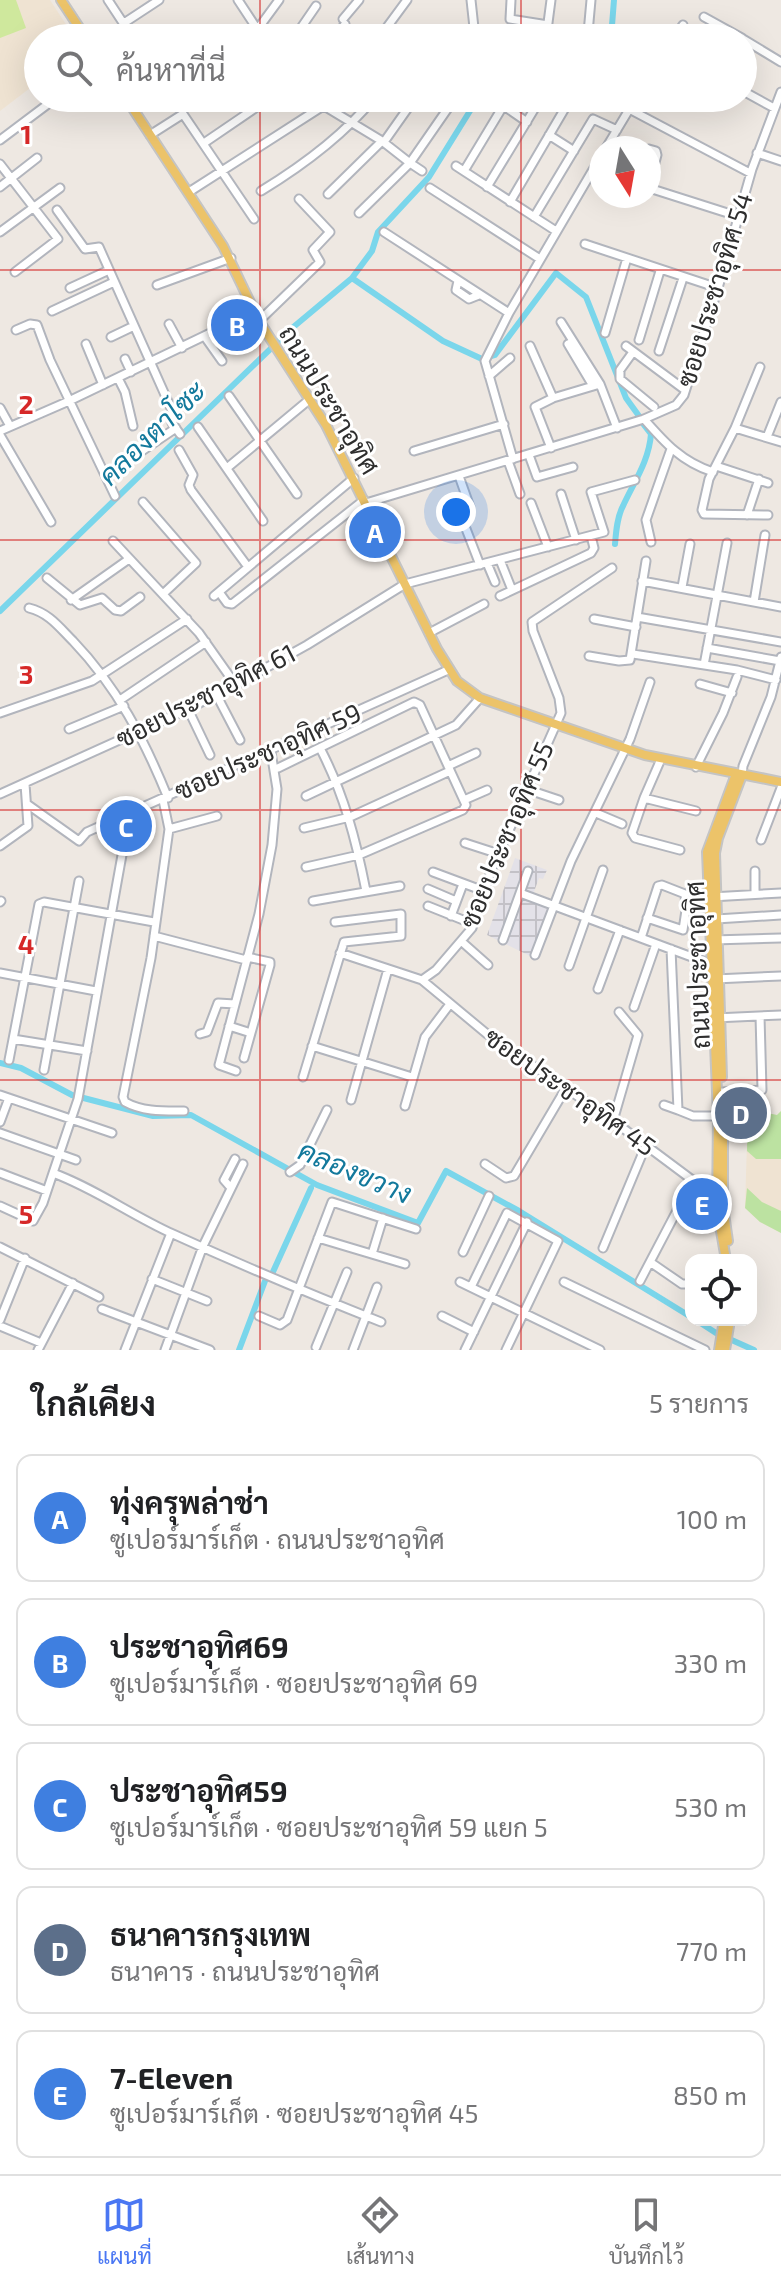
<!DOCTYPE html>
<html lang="th">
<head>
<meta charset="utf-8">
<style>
  :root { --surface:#fff; --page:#f6f6f6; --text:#202124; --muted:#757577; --line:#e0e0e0; --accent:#4a77f3 }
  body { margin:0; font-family:"Exo 2",Sarabun,sans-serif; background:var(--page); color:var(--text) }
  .controls { position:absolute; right:24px; bottom:24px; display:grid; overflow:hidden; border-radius:16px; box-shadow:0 8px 32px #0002 }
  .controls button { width:72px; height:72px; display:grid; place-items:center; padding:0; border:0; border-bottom:2px solid var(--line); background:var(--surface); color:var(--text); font:40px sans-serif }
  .compass { position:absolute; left:589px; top:136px; width:72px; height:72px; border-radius:50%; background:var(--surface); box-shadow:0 8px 32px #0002; rotate:169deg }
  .you { position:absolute; left:456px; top:512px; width:28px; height:28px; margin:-20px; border:6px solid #fff; border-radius:50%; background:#1a73e8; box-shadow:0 0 0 12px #1a73e833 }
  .badge { display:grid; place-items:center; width:52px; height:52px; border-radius:50%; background:var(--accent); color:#fff; font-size:26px; font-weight:700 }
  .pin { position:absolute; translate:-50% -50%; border:4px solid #fff; box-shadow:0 2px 8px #0006 }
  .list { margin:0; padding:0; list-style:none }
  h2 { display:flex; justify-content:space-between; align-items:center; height:104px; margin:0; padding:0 32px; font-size:34px }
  h2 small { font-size:26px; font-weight:400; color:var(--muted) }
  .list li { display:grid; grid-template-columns:52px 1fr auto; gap:24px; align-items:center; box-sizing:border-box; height:128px; margin:0 16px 16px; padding:0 16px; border:2px solid var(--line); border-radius:16px }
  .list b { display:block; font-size:30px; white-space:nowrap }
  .list p { margin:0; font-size:26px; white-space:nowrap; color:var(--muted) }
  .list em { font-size:26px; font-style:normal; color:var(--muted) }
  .icon { flex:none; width:44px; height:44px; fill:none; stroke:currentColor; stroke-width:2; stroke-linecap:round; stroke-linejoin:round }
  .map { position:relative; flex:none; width:781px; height:1350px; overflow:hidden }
  .search { position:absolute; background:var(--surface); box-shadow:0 8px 32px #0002; left:24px; right:24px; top:24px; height:88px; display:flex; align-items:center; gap:20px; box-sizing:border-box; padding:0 28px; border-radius:44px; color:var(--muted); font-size:30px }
  .sheet { height:824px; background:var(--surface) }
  nav { display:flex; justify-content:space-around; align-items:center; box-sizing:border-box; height:112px; border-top:2px solid var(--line); background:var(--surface); font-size:22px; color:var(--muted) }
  nav a { display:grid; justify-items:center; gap:4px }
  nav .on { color:var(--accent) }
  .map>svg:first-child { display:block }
  .industrial { fill:url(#industrial-grid) }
  .education { fill:#efe3d2 }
  .park { fill:#bce2a1 }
  .pitch { fill:#cfe89d }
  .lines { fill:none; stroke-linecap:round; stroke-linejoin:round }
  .canal { stroke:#7ad6eb; stroke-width:6 }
  .minor-casing { stroke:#b2b5bd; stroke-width:11 }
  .major-casing { stroke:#c4c4c4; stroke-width:12 }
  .minor { stroke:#fff; stroke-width:7 }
  .major { stroke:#ecc369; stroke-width:8 }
  .grid { fill:none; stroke:#d62828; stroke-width:2; stroke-opacity:0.55 }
  .labels { text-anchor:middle; stroke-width:6; stroke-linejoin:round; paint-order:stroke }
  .street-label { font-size:26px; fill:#2e2e2e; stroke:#fff }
  .water-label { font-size:28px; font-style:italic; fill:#13799c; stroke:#fff }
  .grid-label { font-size:26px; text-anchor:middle; font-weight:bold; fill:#d62828; stroke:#fff; stroke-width:6; stroke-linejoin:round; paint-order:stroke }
</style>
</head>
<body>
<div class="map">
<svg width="781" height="1350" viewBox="0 0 781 1350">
  <defs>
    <pattern id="industrial-grid" width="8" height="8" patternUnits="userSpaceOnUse" patternTransform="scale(2)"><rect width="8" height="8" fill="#e3e1e8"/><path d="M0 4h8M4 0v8" fill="none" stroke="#c3c1c7"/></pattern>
  </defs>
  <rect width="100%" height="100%" fill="#eee8e2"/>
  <path class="industrial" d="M515,858L547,870L543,879L539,878L531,900L550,907L533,954L530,956L487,935Z"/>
  <path class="education" d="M0,0H50L75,38H38V82L0,111Z
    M748,1109L777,1115L781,1111V1233L760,1222L745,1208Z"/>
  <path class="park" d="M748,1109L777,1115L781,1111V1159H756L747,1151Z
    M747,1188L762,1202L781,1211V1233L760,1222L745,1208Z"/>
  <path class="pitch" d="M0,0H16L26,28L0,38Z"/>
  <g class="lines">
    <path class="canal" d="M611,38L614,0
      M352,278L443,341L482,359L495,355L556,273L586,297L626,398L639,416
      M615,544C616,532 617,517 623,506C634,482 649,461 651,434L644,425
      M0,611L291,329L352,278L372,251L378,232L429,177L478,98
      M0,1063L21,1068L72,1095L153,1116L191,1115L317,1185L418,1223L446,1171L519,1211L691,1317
      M272,1274L311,1188
      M696,1320L716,1333L754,1350
      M239,1350L265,1281"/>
    <defs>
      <path id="minor" d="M108,0L133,38
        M238,0L263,38
        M471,0L475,37
        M511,0L510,19L548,25
        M704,17L742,38
        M343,19L359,0
        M124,23L159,0
        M257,30L279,0
        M588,33L591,0
        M294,38L316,6
        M335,38L345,24
        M379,38L407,0
        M546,38L551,0
        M674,38L683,25
        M743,39L781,62
        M743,91L774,108
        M311,98L382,141L410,163L359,213
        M504,106L527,122
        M629,109L750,173
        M150,135L183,114L254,219
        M549,135L574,151
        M0,140L56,98
        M384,142L415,98
        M204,143L270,98
        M606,148L636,98
        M649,149L656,151L657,155L649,186
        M757,153L781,161
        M0,164L58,239L15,272
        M456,166L556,231
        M422,171L410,163L455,98
        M464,171L508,98
        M0,187L37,158
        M487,187L541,98
        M430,188L540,259
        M649,188L737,216
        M261,191C302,166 343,136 374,98
        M189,192L323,106L330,98
        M328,194L382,141
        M510,202L568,103
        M57,210L85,249L99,247L174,415L172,423L180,434
        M534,217L593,119L617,130
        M0,232L60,188
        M384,232L509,313
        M585,244L718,288
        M458,281L456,290L469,299L479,295
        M157,285L231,258
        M70,288L109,270
        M52,311L114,282
        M259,321L320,262L313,250L330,232L299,199
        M561,322L600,384L617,428
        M169,324L182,348
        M16,330L30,324L37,325L50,360L115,496
        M605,333L627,258
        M111,337L134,326
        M205,337L222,361
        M639,340L660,271
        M86,344L103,385
        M568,344L593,386
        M530,346L553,398L600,384
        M626,346L685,390
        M659,351L683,278
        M633,352L620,370V379L654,407
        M125,359L131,372
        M760,367L735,428L709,479L702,510L704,514L768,515
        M489,376L510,358
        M118,378L125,392L133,426
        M229,396L297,494
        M0,408L10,426
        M644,419C665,443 682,462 713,472
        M198,427L263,521
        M735,428L781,442
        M0,431L69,401L254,312
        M0,435L51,522
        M767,437L781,402
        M551,448L535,407L553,398
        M179,450L193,475L189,485L191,490L248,567
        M414,451L504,424
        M529,455L537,477L573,467
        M133,457L176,428
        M513,459L485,361L509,313L601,156
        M508,461L520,494
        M716,466L768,483
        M227,468L310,399
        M459,476L470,507
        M561,494L576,540
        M143,502L196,563L163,594
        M366,503L644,419L676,405L684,395L718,288L752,169L781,92
        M531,503L548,547
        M747,515L759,479
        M463,521L480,565
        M113,541L199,633L235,684
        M651,542L646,520L671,449
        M500,560L512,590
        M487,563L495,582
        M47,578L80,605L102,598L115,610L121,611L140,597
        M642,581L781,607
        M682,587L690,544
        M219,592L227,603L232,604L364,500
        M214,596L354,478
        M500,596L591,553L594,548L591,536
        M71,600L129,559
        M754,602L765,535
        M29,608C49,613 59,627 73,641C117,687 144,739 168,798
        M637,617L781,642
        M594,619L636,627
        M429,633L484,604
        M707,648L780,661
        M633,654L737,670L776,680
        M589,656L619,661L630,660L646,561
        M704,665L727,543
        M700,684L732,693
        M216,694L240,740
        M120,700L206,642
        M188,709L210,755
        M0,713L92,681L187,619
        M69,729L124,706
        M320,748C344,794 356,840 366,891
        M661,759L644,798L632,833L635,838L680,850
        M448,766L476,753
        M696,767L723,713L737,677
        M278,768L414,702L420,705L466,805L463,810L359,855L306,867
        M742,775L743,766L771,697L781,657
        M526,789L559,800
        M0,794L188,709L244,680L307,645L405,584L604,532L591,492L635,480
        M306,796L456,725L480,698
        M644,798L696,811
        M163,800L169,829L151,958L123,1097L125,1102C143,1112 164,1111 184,1111
        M464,800L487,790
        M27,804L79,841L87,832L448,670
        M596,813L622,824
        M123,817L122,855L78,1099L53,1173C96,1189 131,1215 173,1234C241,1265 310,1294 381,1322
        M304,828L350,817L450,771
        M169,829L217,816
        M761,840L781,788
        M465,843L499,854
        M0,846L28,826L25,784
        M755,871V894
        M433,872L484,891
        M428,889L456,901
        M520,893L716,966
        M711,897L781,893
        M313,901L400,886
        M0,902L1,901
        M428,906L473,924
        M686,910L714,907
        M451,916L463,884
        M716,919L781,915
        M154,936L246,960
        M641,938L658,886L662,885L685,894L686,910L683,930L647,918
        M503,940L528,871
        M713,940L781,938
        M461,941L488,965
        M671,949L678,1110L693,1116H718
        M340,953L422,980L487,1034L608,1117L707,1191L721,1194
        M535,955L571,861L630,739L650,682
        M569,966L603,870
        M0,973L96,991
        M715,979L781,976
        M422,980L436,970L472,928L491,871L561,713L559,698L533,631L532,622L612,568
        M598,989L620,930
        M634,1007L656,944
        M715,1018L781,1015
        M229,1026L251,1033
        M200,1034L207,1032L218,1003L235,1004
        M13,1039L87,1051
        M312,1046L412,1077
        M244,1058L270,965V962L247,957
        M9,1060L39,904L44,902L154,922
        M44,1070L79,881
        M236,1071L219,1065L259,914L272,845L277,789L271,752
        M303,1077L344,942L401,936V914L335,922
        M722,1092L762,1090L760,1016
        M0,1095L112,1133
        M351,1100L388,969
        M664,1105L678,1110
        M405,1106L425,1037L450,1004
        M613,1121L638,1035L619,1012
        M0,1122L9,1098
        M0,1133L76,1160
        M485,1164L506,1178L514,1176L566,1088
        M290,1172L300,1165L327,1110
        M0,1173L47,1191
        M231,1188L224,1180L235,1159
        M0,1206L33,1221L43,1203L53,1173
        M318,1238L405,1264
        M0,1247L99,1297
        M603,1248L646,1145
        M463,1252L489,1196
        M372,1254L383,1218
        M650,1262L682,1284H691
        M152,1279L207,1301
        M640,1281L693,1180
        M460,1282L600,1350
        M564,1282L705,1350
        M471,1287L507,1213L558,1241L506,1350
        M102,1309L210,1350
        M259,1316L280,1325L287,1320L332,1202L416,1229
        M442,1316L474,1332
        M0,1320L25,1258
        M0,1326L41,1343
        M316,1347L347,1272
        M38,1350L73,1283
        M125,1350L171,1233
        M165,1350L203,1246L243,1164
        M353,1350L377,1287
        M465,1350L527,1222"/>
      <path id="major" d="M61,0L86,38
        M126,98L223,246L259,321L326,425L437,649L457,681L480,698L645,755L781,782
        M722,1077L715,853L718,838L742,775
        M723,1103V1206L728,1241
        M726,1260L717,1208L718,1116L707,852L736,774
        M719,1350L724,1320
        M725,1350L730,1320"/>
    </defs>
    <use href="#minor" class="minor-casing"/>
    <use href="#major" class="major-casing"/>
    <use href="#minor" class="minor"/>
    <use href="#major" class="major"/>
  </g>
  <path class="grid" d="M260,0V38M521,0V38M260,98V1350M521,98V1350M0,270H781M0,540H781M0,810H781M0,1080H781"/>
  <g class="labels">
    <g class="street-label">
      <text transform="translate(715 290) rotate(-73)" y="9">ซอยประชาอุทิศ 54</text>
      <text transform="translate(329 400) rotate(59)" y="9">ถนนประชาอุทิศ</text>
      <text transform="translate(206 696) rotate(-27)" y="9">ซอยประชาอุทิศ 61</text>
      <text transform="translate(268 752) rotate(-24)" y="9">ซอยประชาอุทิศ 59</text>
      <text transform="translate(507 835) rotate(-67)" y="9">ซอยประชาอุทิศ 55</text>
      <text transform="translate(698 965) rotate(-92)" y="9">ถนนประชาอุทิศ</text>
      <text transform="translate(570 1092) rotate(35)" y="9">ซอยประชาอุทิศ 45</text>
    </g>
    <g class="water-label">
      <text transform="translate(152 433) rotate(-44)" y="10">คลองตาโซะ</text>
      <text transform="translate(355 1172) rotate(23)" y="10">คลองขวาง</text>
    </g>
  </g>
  <g class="grid-label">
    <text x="26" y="144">1</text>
    <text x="26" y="414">2</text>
    <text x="26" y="684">3</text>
    <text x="26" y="954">4</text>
    <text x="26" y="1224">5</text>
  </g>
</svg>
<div class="controls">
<button><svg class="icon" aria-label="locate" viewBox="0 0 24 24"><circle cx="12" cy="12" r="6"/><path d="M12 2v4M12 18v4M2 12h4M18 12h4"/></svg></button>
</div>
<svg class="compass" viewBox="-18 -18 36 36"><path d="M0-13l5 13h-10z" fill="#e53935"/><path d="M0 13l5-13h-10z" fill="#757577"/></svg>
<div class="you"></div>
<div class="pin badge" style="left:375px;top:532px;background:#3f7fe0">A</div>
<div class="pin badge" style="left:237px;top:325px;background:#3f7fe0">B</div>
<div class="pin badge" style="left:126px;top:826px;background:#3f7fe0">C</div>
<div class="pin badge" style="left:741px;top:1113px;background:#5c6f8a">D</div>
<div class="pin badge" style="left:702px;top:1204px;background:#3f7fe0">E</div>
<div class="search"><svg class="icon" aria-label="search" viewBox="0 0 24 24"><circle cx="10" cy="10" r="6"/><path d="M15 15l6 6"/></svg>ค้นหาที่นี่</div>
</div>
<section class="sheet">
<h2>ใกล้เคียง<small>5 รายการ</small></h2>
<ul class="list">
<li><span class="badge" style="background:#3f7fe0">A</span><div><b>ทุ่งครุพล่าช่า</b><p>ซูเปอร์มาร์เก็ต · ถนนประชาอุทิศ</p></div><em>100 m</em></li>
<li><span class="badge" style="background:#3f7fe0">B</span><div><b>ประชาอุทิศ69</b><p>ซูเปอร์มาร์เก็ต · ซอยประชาอุทิศ 69</p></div><em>330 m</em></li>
<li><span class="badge" style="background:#3f7fe0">C</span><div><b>ประชาอุทิศ59</b><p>ซูเปอร์มาร์เก็ต · ซอยประชาอุทิศ 59 แยก 5</p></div><em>530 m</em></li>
<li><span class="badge" style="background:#5c6f8a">D</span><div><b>ธนาคารกรุงเทพ</b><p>ธนาคาร · ถนนประชาอุทิศ</p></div><em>770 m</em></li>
<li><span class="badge" style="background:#3f7fe0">E</span><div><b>7-Eleven</b><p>ซูเปอร์มาร์เก็ต · ซอยประชาอุทิศ 45</p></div><em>850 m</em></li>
</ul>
</section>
<nav>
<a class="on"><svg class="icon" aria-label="map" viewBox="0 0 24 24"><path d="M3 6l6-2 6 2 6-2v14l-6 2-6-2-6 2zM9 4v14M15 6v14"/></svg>แผนที่</a>
<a><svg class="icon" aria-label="directions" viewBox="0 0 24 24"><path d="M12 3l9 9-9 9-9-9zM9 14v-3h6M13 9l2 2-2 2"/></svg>เส้นทาง</a>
<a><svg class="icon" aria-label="saved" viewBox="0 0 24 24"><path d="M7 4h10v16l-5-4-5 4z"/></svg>บันทึกไว้</a>
</nav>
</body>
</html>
